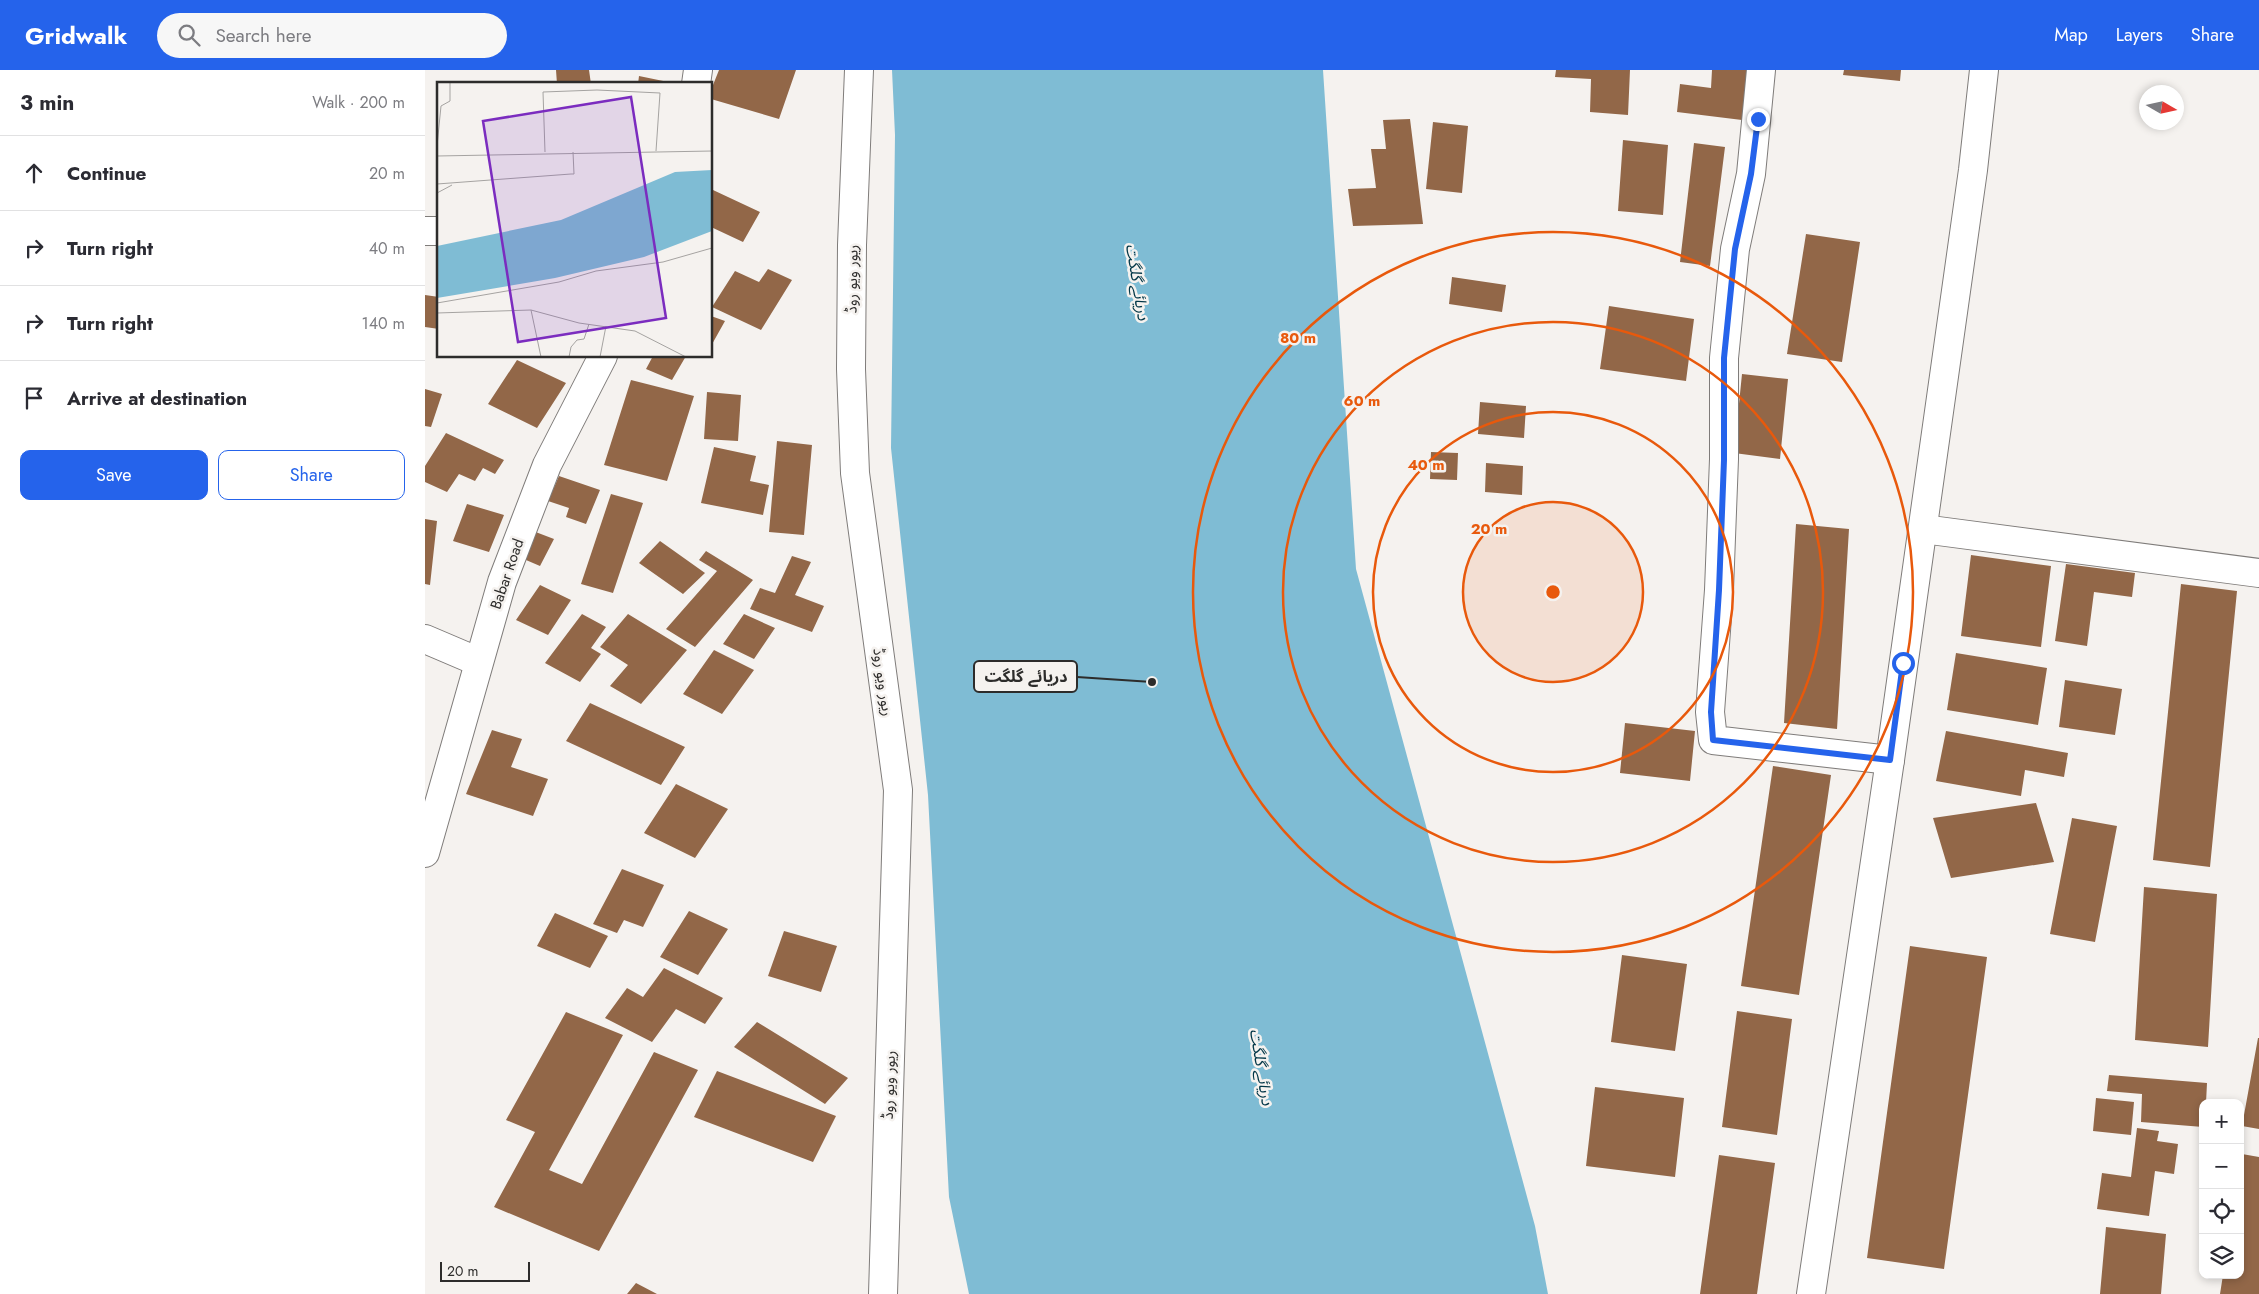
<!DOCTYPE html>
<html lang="en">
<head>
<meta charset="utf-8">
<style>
  :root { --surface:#fff; --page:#f7f7f7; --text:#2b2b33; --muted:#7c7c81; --line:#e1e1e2; --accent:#2563eb }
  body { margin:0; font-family:Jost,"Noto Sans Arabic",sans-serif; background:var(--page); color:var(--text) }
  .controls { position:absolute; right:15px; bottom:15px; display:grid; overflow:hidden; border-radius:10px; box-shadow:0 2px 8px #0003 }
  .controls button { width:45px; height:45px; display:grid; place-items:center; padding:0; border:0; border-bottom:1px solid var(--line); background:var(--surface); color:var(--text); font:25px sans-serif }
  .compass { position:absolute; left:1714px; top:15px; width:45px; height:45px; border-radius:50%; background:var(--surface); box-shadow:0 2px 8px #0003; rotate:99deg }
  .scale { position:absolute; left:15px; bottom:12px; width:90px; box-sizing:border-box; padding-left:5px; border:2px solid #2d2c2b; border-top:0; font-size:14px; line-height:18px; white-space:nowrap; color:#2d2c2b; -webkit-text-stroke:4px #f5f2ef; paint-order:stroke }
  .stop { position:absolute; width:15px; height:15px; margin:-11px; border:4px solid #2563eb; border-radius:50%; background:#fff }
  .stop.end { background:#2563eb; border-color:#fff; box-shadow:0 1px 5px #0008 }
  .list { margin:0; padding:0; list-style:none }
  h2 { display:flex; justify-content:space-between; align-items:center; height:65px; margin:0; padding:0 20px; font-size:21px }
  h2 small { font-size:16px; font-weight:400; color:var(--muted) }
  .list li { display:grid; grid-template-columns:32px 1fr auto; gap:15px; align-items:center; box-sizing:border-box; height:75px; padding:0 20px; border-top:1px solid var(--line) }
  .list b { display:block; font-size:19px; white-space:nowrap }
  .list em { font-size:16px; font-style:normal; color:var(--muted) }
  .actions { display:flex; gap:10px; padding:15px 20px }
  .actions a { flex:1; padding:11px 0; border:1px solid var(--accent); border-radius:10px; text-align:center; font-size:18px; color:var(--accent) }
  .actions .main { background:var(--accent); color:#fff }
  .icon { flex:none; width:28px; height:28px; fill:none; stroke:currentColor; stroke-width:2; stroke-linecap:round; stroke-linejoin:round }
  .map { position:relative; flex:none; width:1834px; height:1224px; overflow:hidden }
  header { display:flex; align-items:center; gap:30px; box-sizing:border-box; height:70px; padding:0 25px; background:var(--accent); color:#fff }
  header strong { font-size:24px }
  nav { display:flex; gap:28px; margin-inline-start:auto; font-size:18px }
  .search { width:350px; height:45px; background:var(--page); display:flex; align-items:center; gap:12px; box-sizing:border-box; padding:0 18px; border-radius:28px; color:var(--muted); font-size:19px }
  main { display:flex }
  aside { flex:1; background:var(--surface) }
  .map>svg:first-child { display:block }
  .water { fill:#7fbcd4 }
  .building { fill:#926748 }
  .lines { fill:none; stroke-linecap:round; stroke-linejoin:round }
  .minor-casing { stroke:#7f7c7a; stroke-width:30 }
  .major-casing { stroke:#7f7c7a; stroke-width:30 }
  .highway-casing { stroke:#7f7c7a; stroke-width:30 }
  .minor { stroke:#fff; stroke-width:28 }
  .major { stroke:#fff; stroke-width:28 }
  .highway { stroke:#fff; stroke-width:28 }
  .route { stroke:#2563eb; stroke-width:6 }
  .ring { fill:none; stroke:#e8590c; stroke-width:2.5 }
  .labels { text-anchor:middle; stroke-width:5; stroke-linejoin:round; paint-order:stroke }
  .street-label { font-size:15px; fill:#2d2c2b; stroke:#f5f2ef }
  .water-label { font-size:16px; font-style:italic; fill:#003647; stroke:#f5f2ef }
  .inset-road { fill:none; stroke:#a5a3a1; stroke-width:1 }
  .view { fill:#7b2cbf; fill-opacity:0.15; stroke:#7b2cbf; stroke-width:2.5 }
  .inset-edge { fill:none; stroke:#2d2c2b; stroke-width:2.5 }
  .centre { fill:#e8590c; stroke:#f5f2ef; stroke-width:2.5 }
  .ring-label { font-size:15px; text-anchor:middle; font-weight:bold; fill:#e8590c; stroke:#f5f2ef; stroke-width:5; stroke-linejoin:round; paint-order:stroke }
  .leader { fill:none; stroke:#2d2c2b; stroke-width:2 }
  .callout-dot { fill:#2d2c2b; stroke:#f5f2ef; stroke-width:2 }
  .callout { fill:#f5f2ef; stroke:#2d2c2b; stroke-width:2 }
  .callout-label { font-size:16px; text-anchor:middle; font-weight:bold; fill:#2d2c2b }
</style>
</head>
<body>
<header>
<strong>Gridwalk</strong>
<div class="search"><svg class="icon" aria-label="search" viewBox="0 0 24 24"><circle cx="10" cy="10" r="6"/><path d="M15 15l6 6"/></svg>Search here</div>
<nav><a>Map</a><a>Layers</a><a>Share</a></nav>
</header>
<main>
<aside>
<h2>3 min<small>Walk · 200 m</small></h2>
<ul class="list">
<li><svg class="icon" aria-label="ahead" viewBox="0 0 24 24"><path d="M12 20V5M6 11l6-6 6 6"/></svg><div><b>Continue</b></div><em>20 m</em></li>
<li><svg class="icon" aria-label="right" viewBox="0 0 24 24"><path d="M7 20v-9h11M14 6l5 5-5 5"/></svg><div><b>Turn right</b></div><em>40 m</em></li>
<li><svg class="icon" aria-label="right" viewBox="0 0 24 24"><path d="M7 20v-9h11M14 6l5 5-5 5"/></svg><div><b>Turn right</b></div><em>140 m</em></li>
<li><svg class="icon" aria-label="arrive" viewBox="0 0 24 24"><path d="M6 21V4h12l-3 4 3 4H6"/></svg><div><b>Arrive at destination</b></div></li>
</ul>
<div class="actions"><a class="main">Save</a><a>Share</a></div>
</aside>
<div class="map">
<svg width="1834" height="1224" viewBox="0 0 1834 1224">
  <rect width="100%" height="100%" fill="#f5f2ef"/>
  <path class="water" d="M467,0H898L931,499L1110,1156L1123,1224H544L524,1127L503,725L466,378L470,65Z"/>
  <path class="building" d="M131,0H164L166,14H132Z
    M294,0H371L354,49L286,29V20Z
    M1131,0H1205L1203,45L1165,42L1166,9L1130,7Z
    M1287,0H1322L1317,50L1252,42L1255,14L1286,18Z
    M1419,0H1476L1475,11L1418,5Z
    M214,6L248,13V14H213Z
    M985,49L998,154L928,156L923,119L951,118L946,79H961L958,50Z
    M1008,52L1043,56L1037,123L1001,119Z
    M1198,70L1243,75L1238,145L1193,141Z
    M1269,73L1300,77L1285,196L1255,192Z
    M288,120L335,142L318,172L286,157Z
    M1381,164L1435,172L1417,292L1362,284Z
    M343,199L367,210L336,260L287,237L310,201L334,212Z
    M1027,207L1081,215L1077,242L1024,234Z
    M0,225L14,227V259L0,257Z
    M1184,236L1269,249L1261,311L1175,299Z
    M286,246L300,251L286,276Z
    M228,286H261L247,310L221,299Z
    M92,290L141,313L112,358L63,334Z
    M1317,304L1363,309L1355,389L1309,383Z
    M206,310L269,326L242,411L179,395Z
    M0,319L17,324L6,357L0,356Z
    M282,322L316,325L313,371L279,369Z
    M1055,332L1101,336L1099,368L1053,364Z
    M21,363L79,390L70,404L58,398L50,411L34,404L22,422L0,412V396Z
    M352,371L387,375L379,465L344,462Z
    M289,377L331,386L325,411L344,415L338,445L276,433Z
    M1006,382L1033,383L1032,410L1005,409Z
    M1061,393L1098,396L1097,425L1060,422Z
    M134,406L175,420L161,454L141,447L144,438L123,431Z
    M186,424L218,433L188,523L156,514Z
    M42,434L79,445L64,482L28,471Z
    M0,449L12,451L5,515L0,514Z
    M1371,454L1424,459L1412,659L1359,653Z
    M108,461L129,469L115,496L94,487Z
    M235,471L280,503L258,524L214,493Z
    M281,481L328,510L270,577L241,559L292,501L274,490Z
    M1546,485L1626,496L1616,577L1536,566Z
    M367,486L386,492L370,525L399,536L387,562L325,539L335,518L350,523Z
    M1641,494L1710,503L1707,527L1669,522L1662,576L1630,571Z
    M1756,514L1812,521L1785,797L1728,790Z
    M115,515L146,530L123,565L91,550Z
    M157,544L181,557L166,578L176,584L155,612L120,593Z
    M203,544L262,580L216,634L185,616L203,595L175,577Z
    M319,544L350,558L329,589L298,574Z
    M289,580L329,600L297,644L258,624Z
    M1531,583L1622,598L1613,655L1522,640Z
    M1640,610L1697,619L1690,665L1634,657Z
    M165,633L260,677L236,715L141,671Z
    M1200,653L1270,661L1265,711L1195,703Z
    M67,660L97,669L86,697L123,709L108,746L41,724Z
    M1521,661L1643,683L1639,707L1600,700L1596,726L1511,711Z
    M1348,696L1406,705L1374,925L1316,916Z
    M251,714L303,739L270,788L219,763Z
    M1611,733L1629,792L1526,808L1508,748Z
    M1647,748L1692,756L1670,872L1625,864Z
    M197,799L239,815L218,857L199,850L192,863L168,854Z
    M1719,817L1792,824L1783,977L1710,970Z
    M264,841L303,859L273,905L235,887Z
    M130,843L183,866L165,898L112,876Z
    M359,861L412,876L396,922L343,906Z
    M1485,876L1562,887L1519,1199L1442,1188Z
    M1197,885L1262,894L1250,981L1186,972Z
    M239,898L298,928L280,954L251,939L227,972L180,948L202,918L218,927Z
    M1312,941L1367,949L1352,1065L1297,1057Z
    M141,942L198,965L124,1100L157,1114L229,982L273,1000L174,1181L69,1137L110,1062L81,1050Z
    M332,952L423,1008L400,1034L309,977Z
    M1833,968H1834V1059L1817,1056Z
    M292,1001L411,1046L388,1092L269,1047Z
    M1684,1005L1782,1013L1781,1033H1778V1057L1716,1052L1717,1024L1682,1021Z
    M1170,1017L1259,1028L1250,1107L1161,1096Z
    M1671,1028L1709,1032L1706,1065L1668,1061Z
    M1712,1058L1734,1061L1732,1071L1753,1074L1749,1104L1730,1101L1724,1146L1672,1139L1677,1103L1706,1107Z
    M1817,1084L1834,1087V1224H1795L1798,1205H1815Z
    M1294,1085L1350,1093L1332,1224H1275Z
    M1681,1157L1741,1164L1736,1224H1675Z
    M211,1213L232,1224H202Z"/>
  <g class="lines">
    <defs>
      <path id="minor" d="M1336,0L1326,104L1310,179L1299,288V389L1294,520L1285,642L1288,670L1465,690
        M271,14L273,0
        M0,161H14
        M1498,459L1834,503
        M0,569L54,592
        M0,783L77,512L122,395L178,286"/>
      <path id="major" d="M1386,1224L1465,690L1548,100L1559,0"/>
      <path id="highway" d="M434,0L427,175L426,299L430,403L473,720L458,1224"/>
    </defs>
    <use href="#minor" class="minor-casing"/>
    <use href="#major" class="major-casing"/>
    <use href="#highway" class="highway-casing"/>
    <use href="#minor" class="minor"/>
    <use href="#major" class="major"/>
    <use href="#highway" class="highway"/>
  </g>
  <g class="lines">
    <path class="route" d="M1333,49L1326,104L1310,179L1299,288V390L1294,520L1286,642L1288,670L1465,690L1478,593"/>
  </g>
  <circle cx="1128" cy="522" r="90" fill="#e8590c" fill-opacity=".12"/>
  <g class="ring">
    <circle cx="1128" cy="522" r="90"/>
    <circle cx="1128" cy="522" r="180"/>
    <circle cx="1128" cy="522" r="270"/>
    <circle cx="1128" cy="522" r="360"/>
  </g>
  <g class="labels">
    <g class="street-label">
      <text transform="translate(427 209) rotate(-89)" y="5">ریور ویو روڈ</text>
      <text transform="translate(82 504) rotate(-71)" y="5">Babar Road</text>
      <text transform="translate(458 612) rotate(82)" y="5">ریور ویو روڈ</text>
      <text transform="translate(464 1015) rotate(-88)" y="5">ریور ویو روڈ</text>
    </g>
    <g class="water-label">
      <text transform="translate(713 212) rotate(81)" y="6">دریائے گلگت</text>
      <text transform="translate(837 997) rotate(81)" y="6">دریائے گلگت</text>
    </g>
  </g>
  <g transform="translate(12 12)">
    <rect width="275" height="275" fill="#f5f2ef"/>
    <path d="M275,88V149L207,175L118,196L0,216V164L124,138L238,90Z" fill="#7fbcd4"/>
    <path class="inset-road" d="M0,64L4,24L13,19V0M108,70L106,10L160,8L223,11L219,69M0,74L275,69M0,102L134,92H137L136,70M0,111L15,103M0,221L122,200L159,189L226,180L275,166M94,228L104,275M0,231L94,228L142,241L198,249L249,275M132,275L134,265L140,258L147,257L152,242M163,275L169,244"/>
    <path class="view" d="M194,15L229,236L81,260L46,39Z"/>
    <rect width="275" height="275" class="inset-edge"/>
  </g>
  <circle cx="1128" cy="522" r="8" class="centre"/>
  <g class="ring-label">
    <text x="873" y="273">80 m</text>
    <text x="937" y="336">60 m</text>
    <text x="1001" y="400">40 m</text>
    <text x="1064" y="464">20 m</text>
  </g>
  <path class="leader" d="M727 612L652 607"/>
  <circle class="callout-dot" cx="727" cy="612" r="5"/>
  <rect class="callout" x="549" y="591" width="103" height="31" rx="5"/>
  <g class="callout-label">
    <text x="601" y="612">دریائے گلگت</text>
  </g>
</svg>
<div class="controls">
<button>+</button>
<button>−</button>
<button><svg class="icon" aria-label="locate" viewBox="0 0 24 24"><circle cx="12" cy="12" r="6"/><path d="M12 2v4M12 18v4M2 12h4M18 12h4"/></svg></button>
<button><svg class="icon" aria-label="layers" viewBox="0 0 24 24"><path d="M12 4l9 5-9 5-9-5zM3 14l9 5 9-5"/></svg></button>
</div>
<svg class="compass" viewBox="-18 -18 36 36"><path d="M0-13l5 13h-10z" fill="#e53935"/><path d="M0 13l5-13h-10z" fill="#7c7c81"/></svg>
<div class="scale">20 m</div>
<div class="stop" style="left:1478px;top:593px"></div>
<div class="stop end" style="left:1333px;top:49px"></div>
</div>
</main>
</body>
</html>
